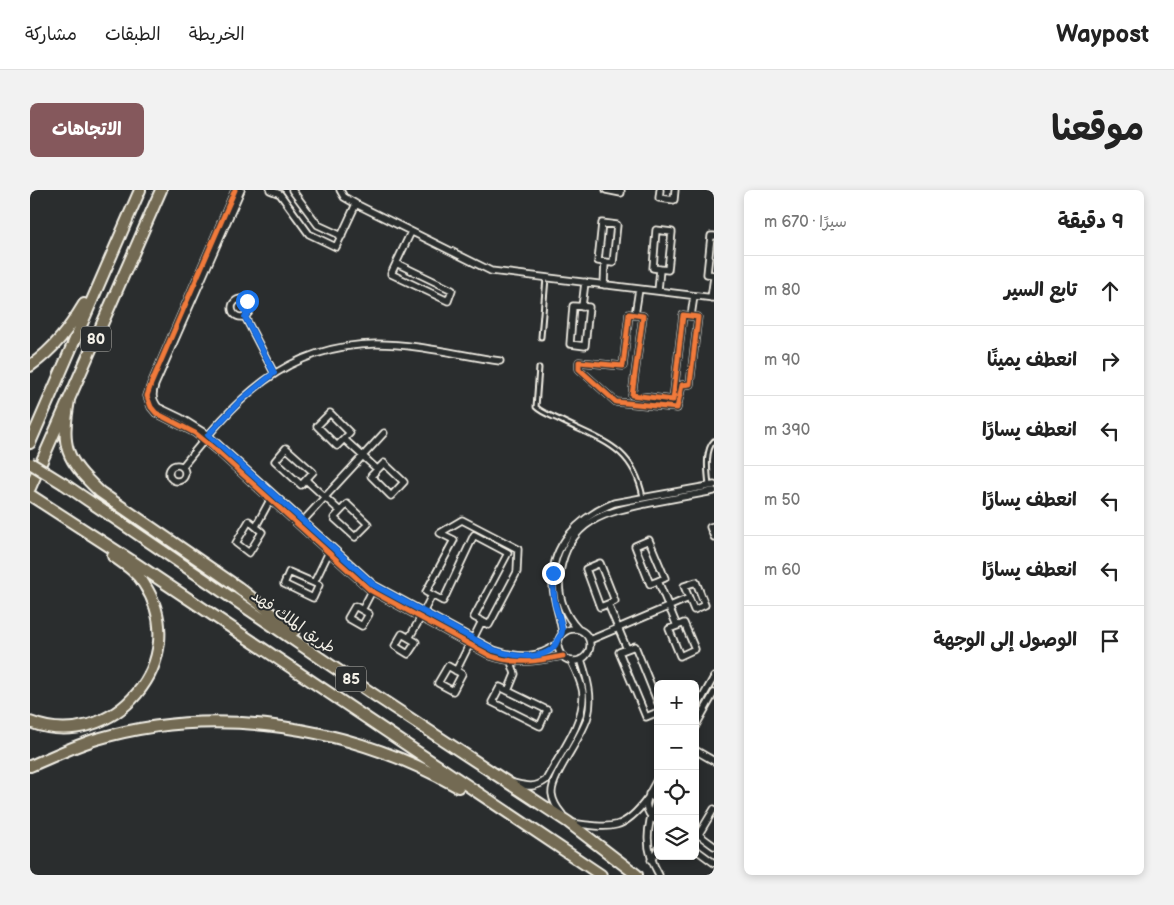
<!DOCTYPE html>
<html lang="ar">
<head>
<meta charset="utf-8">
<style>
  :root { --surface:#fff; --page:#f2f2f2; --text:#222; --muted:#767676; --line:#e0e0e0; --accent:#85585c }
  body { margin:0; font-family:"Balsamiq Sans","Playpen Sans Arabic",sans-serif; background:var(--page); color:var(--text); direction:rtl }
  .controls { position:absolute; right:15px; bottom:15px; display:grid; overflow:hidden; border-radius:8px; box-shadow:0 2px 8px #0003 }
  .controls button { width:45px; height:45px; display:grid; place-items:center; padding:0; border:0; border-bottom:1px solid var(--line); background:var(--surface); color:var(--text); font:25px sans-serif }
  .stop { position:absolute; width:15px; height:15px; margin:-11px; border:4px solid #1a73e8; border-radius:50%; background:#fff }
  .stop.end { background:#1a73e8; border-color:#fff; box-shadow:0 1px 5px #0008 }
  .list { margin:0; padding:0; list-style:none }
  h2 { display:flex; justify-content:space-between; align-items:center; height:65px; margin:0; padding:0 20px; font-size:21px }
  h2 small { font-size:16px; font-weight:400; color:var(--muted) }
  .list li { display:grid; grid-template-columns:32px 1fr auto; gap:15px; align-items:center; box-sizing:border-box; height:70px; padding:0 20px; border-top:1px solid var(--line) }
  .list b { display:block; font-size:19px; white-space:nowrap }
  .list em { font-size:16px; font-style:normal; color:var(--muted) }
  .icon { flex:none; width:28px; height:28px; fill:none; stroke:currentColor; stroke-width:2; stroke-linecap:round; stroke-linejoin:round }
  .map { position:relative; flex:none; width:684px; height:685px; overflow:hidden; direction:ltr; border-radius:8px }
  header { display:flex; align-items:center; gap:30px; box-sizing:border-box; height:70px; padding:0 25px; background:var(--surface); border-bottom:1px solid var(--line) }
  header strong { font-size:24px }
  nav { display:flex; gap:28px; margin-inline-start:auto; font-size:18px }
  .intro { display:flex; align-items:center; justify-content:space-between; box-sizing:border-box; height:120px; padding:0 30px }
  h1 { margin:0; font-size:35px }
  .button { padding:12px 22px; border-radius:8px; background:var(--accent); color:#fff; font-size:18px; font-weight:700 }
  main { display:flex; gap:30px; padding:0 30px }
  aside { flex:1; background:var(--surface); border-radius:8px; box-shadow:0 2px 8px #0003 }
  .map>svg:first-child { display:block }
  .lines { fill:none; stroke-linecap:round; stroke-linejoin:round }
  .lane-casing { stroke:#f4f1e8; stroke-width:7 }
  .street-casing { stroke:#f4f1e8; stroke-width:9 }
  .highway-casing { stroke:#f4f1e8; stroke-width:14 }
  .lane { stroke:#2a2d2e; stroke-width:3 }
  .street { stroke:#2a2d2e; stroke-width:5.5 }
  .highway { stroke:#736b52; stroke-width:10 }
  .highway-bridge-casing { stroke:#f4f1e8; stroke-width:14; stroke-linecap:butt }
  .highway-bridge { stroke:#736b52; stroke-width:10 }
  .cycleway-casing { stroke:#2a2d2e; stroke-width:8 }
  .cycleway { stroke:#f17a3a; stroke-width:5 }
  .route { stroke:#1a73e8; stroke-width:6 }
  .labels { text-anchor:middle; stroke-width:4; stroke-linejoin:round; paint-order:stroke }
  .shield { fill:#2a2d2e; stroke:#b7b6b0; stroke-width:1 }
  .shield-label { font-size:15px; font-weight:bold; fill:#f4f1e8 }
  .street-label { font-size:16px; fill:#f4f1e8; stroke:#2a2d2e }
</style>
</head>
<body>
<header>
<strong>Waypost</strong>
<nav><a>الخريطة</a><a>الطبقات</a><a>مشاركة</a></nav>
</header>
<div class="intro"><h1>موقعنا</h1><a class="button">الاتجاهات</a></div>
<main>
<aside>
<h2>9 دقيقة<small>سيرًا · 670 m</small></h2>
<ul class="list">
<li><svg class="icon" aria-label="ahead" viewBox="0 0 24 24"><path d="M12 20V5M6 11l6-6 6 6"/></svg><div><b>تابع السير</b></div><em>80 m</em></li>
<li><svg class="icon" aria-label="right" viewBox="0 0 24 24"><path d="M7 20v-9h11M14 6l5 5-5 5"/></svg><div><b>انعطف يمينًا</b></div><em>90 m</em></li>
<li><svg class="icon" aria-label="left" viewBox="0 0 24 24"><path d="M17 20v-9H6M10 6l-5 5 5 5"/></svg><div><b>انعطف يسارًا</b></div><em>390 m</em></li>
<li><svg class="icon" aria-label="left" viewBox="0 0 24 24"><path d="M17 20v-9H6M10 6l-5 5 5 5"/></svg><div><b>انعطف يسارًا</b></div><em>50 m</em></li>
<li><svg class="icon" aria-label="left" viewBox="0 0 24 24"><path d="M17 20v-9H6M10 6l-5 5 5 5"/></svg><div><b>انعطف يسارًا</b></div><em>60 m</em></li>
<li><svg class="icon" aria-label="arrive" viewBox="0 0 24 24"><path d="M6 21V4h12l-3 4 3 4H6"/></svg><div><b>الوصول إلى الوجهة</b></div></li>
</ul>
</aside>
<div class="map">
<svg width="684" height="685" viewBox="0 0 684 685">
  <rect width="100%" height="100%" fill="#2a2d2e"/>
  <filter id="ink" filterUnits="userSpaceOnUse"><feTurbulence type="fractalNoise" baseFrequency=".02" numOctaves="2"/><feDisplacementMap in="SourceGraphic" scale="10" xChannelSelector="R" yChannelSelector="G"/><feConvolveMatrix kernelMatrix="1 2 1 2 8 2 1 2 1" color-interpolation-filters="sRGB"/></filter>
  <g filter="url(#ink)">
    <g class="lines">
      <defs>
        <path id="lane" d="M511,147L516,88
          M509,178L506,217C512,223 522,226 530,230C571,251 603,256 613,307
          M679,296C678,284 674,261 684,251"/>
        <path id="street" d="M205,0L121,194L117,206L121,217L126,223L165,243L188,262L340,400L461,466C487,475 507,471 533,466
          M211,0L125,195C122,204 122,209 128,217L151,228L178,245L344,395L464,460C487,468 508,469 527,454
          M240,0L250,4L279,44L306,57L326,14
          M262,0L288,35L312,46
          M310,0L314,7L326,14L461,81L684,108
          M576,0L591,3V0
          M630,0L629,8L644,10L645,0
          M684,46H681L677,84L684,85
          M366,73L422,100L418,111L361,84L381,42
          M574,95L575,72L583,73L587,35L572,33L568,71L575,72
          M628,101L630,79L638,80L642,42L626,40L623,78L630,79
          M681,108L684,87
          M202 118a9 9 0 1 1 18 0a9 9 0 1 1-18 0Z
          M543,116L559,117L555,156L540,154Z
          M552,117L555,92
          M599,124L613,126L602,205L643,210L653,125L668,127L660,194L652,195L647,218L586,212L549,179V172L593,176Z
          M605,125L609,99
          M661,126L664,106
          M215,127L244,183
          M300,223L320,243L307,256L287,236Z
          M314,249L347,279
          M256,258L283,282L271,295L245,271Z
          M354,273L374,292L361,306L341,286Z
          M139 283a8 8 0 1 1 16 0a8 8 0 1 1-16 0Z
          M152,277C205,211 253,155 346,154C387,154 429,165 470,171
          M276,290L310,321
          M317,314L338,334L325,347L304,328Z
          M219,331L232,342L219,363L206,353Z
          M272,332L354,243
          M226,336L240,310
          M684,336L680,337L684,347
          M259,382L289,395L283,408L254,394Z
          M628,391L620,394L605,356L619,350L635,388L628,391L641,422
          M284,393L298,364
          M578,414L570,417L556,379L570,373L585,411L578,414L597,459
          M325,416L339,424L332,436L318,428Z
          M640,419L647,436L639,439L650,466L665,459L654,433L647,436
          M332,420L342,401
          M393,423L402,405L396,402L424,350L410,343L432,330L488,359L487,382L459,435L444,427L478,363L444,345L413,411L402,405
          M528 455a16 16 0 1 1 32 0a16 16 0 1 1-32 0Z
          M548,439C533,423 527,404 530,382C539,330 575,322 620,313C641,309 663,305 684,301
          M532,442C530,427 524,412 523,397C519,356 549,327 584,313L684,295
          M372,444L386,452L378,464L365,456Z
          M379,448L390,429
          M443,449L452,431
          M560,450L659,408L654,396L666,392L675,415L664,420L659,408
          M418,476L432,484L423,501L408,493Z
          M426,481L439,455
          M470,497L517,520L510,536L462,512Z
          M478,501L485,484L481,472
          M628,513L605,456L589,462L616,527L628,522
          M665,521L684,487
          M665,537L684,503
          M665,560L684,571
          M628,588C618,606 608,618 628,632
          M483,593C496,596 504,599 516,590C529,565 554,534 553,504C552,493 546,481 541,471
          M619,604L626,610C616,638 614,659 629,685
          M532,624C527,618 523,612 522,604C520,587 553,547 558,526C563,506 557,488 551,469
          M542,633C580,638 593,642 617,609
          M665,642L684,656
          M669,644L684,619
          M665,659L684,673
          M621,670L628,659"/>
        <path id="highway" d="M0,176C24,159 39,139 54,114
          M39,210C31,258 35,268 70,302L208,397L264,441
          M0,253L110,0
          M34,294L343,504L538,632L607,685
          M0,298L131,0
          M0,305L105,373L571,685
          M0,532C83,564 164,470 114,394C107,382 94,374 83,366
          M0,576C22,567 44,556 67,549C186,514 321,536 428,597"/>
      </defs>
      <use href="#lane" class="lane-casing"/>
      <use href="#street" class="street-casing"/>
      <use href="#highway" class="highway-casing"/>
      <use href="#lane" class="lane"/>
      <use href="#street" class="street"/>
      <use href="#highway" class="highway"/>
      <defs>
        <path id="highway-bridge" d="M0,273L34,294"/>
      </defs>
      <use href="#highway-bridge" class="highway-bridge-casing"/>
      <use href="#highway-bridge" class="highway-bridge"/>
      <defs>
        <path id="cycleway" d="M205,0L121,194L117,206L121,217L126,223L165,243L188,262L340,400L461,466C487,475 507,471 533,466
          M599,124L613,126L602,205L643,210L653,125L668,127L660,194L652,195L647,218L586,212L549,179V172L593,176Z"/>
      </defs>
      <use href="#cycleway" class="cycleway-casing"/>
      <use href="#cycleway" class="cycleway"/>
    </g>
  </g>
  <g class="lines" filter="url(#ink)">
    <path class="route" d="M217,111L220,120L215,127L244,183L210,211L178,245L344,395L464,460C481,466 519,473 527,451C529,447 532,445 532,441C532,431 527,423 525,414C523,404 523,393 523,383"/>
  </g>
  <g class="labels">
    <g class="shield">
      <rect x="51" y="136.5" width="30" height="25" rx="4"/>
      <rect x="306" y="476.5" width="30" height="25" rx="4"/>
    </g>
    <g class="shield-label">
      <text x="66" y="154">80</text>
      <text x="321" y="494">85</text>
    </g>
    <g class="street-label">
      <text transform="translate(264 431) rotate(35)" y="6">طريق الملك فهد</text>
    </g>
  </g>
</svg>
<div class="controls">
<button>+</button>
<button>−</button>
<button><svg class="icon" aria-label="locate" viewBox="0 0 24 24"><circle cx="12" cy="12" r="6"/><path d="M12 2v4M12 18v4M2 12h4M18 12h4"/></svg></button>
<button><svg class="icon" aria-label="layers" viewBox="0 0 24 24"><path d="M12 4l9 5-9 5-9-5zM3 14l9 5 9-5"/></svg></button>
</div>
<div class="stop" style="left:217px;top:111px"></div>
<div class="stop end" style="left:523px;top:383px"></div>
</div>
</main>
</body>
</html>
